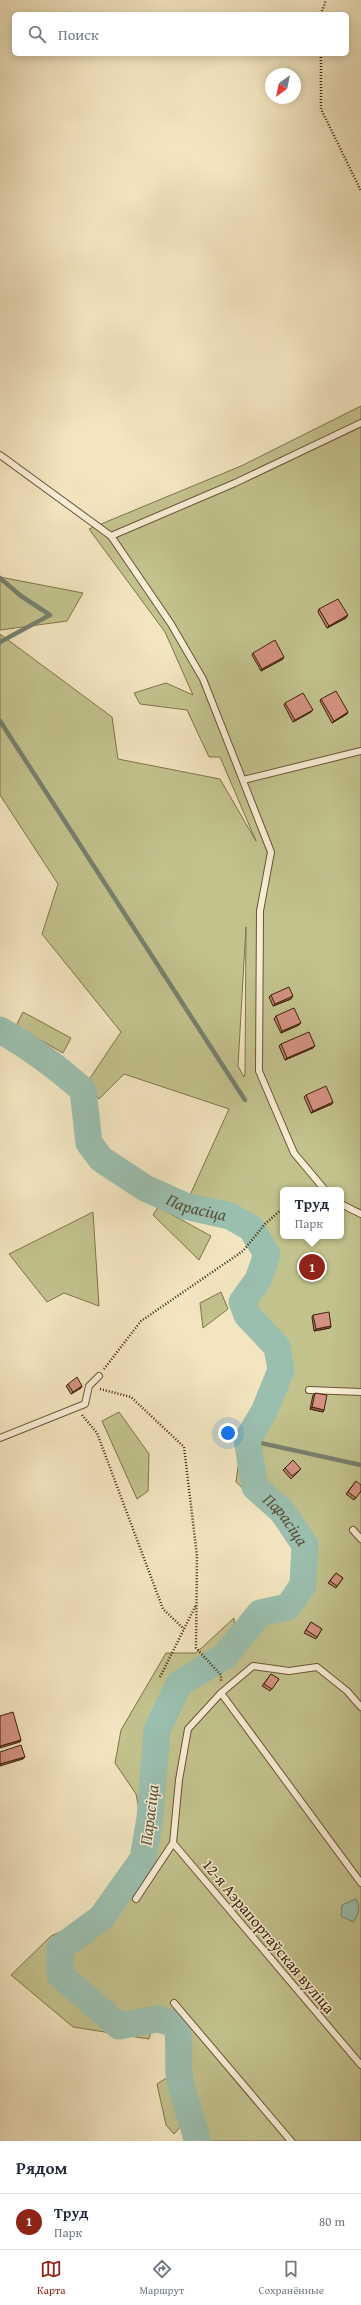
<!DOCTYPE html>
<html lang="ru">
<head>
<meta charset="utf-8">
<style>
  :root { --surface:#fff; --page:#f2f2f3; --text:#1f2937; --muted:#747a83; --line:#e0e1e3; --accent:#8f2418 }
  body { margin:0; font-family:"Gentium Book Plus",serif; background:var(--page); color:var(--text) }
  .compass { position:absolute; left:265px; top:68px; width:36px; height:36px; border-radius:50%; background:var(--surface); box-shadow:0 2px 10px #0003; rotate:213deg }
  .you { position:absolute; left:228px; top:1433px; width:14px; height:14px; margin:-10px; border:3px solid #fff; border-radius:50%; background:#1a73e8; box-shadow:0 0 0 6px #1a73e833 }
  .badge { display:grid; place-items:center; width:26px; height:26px; border-radius:50%; background:var(--accent); color:#fff; font-size:13px; font-weight:700 }
  .pin { position:absolute; translate:-50% -50%; border:2px solid #fff; box-shadow:0 1px 4px #0006 }
  .popup { position:absolute; left:280px; top:1187px; width:64px; height:52px; box-sizing:border-box; display:grid; place-content:center; border-radius:6px; background:var(--surface); filter:drop-shadow(0 1px 3px #0005); font-size:13px; white-space:nowrap; color:var(--muted) }
  .popup b { font-size:15px; color:var(--text) }
  .popup::after { content:''; position:absolute; left:50%; top:100%; margin-left:-8px; border:8px solid transparent; border-top-color:var(--surface) }
  .list { margin:0; padding:0; list-style:none }
  h2 { display:flex; justify-content:space-between; align-items:center; height:52px; margin:0; padding:0 16px; font-size:17px }
  h2 small { font-size:13px; font-weight:400; color:var(--muted) }
  .list li { display:grid; grid-template-columns:26px 1fr auto; gap:12px; align-items:center; box-sizing:border-box; height:56px; padding:0 16px; border-top:1px solid var(--line) }
  .list b { display:block; font-size:15px; white-space:nowrap }
  .list p { margin:0; font-size:13px; white-space:nowrap; color:var(--muted) }
  .list em { font-size:13px; font-style:normal; color:var(--muted) }
  .icon { flex:none; width:22px; height:22px; fill:none; stroke:currentColor; stroke-width:2; stroke-linecap:round; stroke-linejoin:round }
  .map { position:relative; flex:none; width:361px; height:2141px; overflow:hidden }
  .search { position:absolute; background:var(--surface); box-shadow:0 2px 10px #0003; left:12px; right:12px; top:12px; height:44px; display:flex; align-items:center; gap:10px; box-sizing:border-box; padding:0 14px; border-radius:6px; color:var(--muted); font-size:15px }
  .sheet { height:108px; background:var(--surface) }
  nav { display:flex; justify-content:space-around; align-items:center; box-sizing:border-box; height:56px; border-top:1px solid var(--line); background:var(--surface); font-size:11px; color:var(--muted) }
  nav a { display:grid; justify-items:center; gap:2px }
  nav .on { color:var(--accent) }
  .map>svg:first-child { display:block }
  .green { fill:#c2c28d; stroke:#82724b; fill-rule:evenodd }
  .water { fill:#9bbfaf; stroke:#77806d }
  .lines { fill:none; stroke-linecap:round; stroke-linejoin:round }
  .stream { stroke:#77806d; stroke-width:4.5 }
  .river { stroke:#9bbfaf; stroke-width:27 }
  .lane-casing { stroke:#6d5336; stroke-width:8 }
  .path { stroke:#412209; stroke-width:2.5; stroke-dasharray:1 2; stroke-linecap:butt }
  .lane { stroke:#f7eed5; stroke-width:6 }
  .wall { fill:#b57e6f; stroke:#412209 }
  .shaded-wall { fill:#94665a; stroke:#412209 }
  .building { fill:#d39281; stroke:#412209 }
  .labels { text-anchor:middle; stroke-width:3; stroke-linejoin:round; paint-order:stroke }
  .street-label { font-size:16px; fill:#412209; stroke:#f7eed5 }
  .water-label { font-size:17px; font-style:italic; fill:#5c513b; stroke:#f7eed5 }
</style>
</head>
<body>
<div class="map">
<svg width="361" height="2141" viewBox="0 0 361 2141">
  <rect width="100%" height="100%" fill="#f2e5bf"/>
  <filter id="stains"><feTurbulence type="fractalNoise" baseFrequency=".005" numOctaves="4"/><feColorMatrix values="0 0 0 0 .2 0 0 0 0 .09 0 0 0 0 .02 0 0 0 .5 -.17"/></filter>
  <radialGradient id="worn" r=".72"><stop offset=".6" stop-color="#630" stop-opacity="0"/><stop offset="1" stop-color="#630" stop-opacity=".3"/></radialGradient>
  <path class="green" d="M361,406V2141H197L189,2117L174,2134L166,2125L157,2084L179,2070L180,2048L167,2031L178,2029L177,2024L154,2020L149,2039L73,2027L11,1975L51,1936L85,1921L109,1907L143,1859L146,1846L136,1794L115,1763L121,1730L166,1653H196L234,1618L236,1642L260,1613L288,1607L300,1588L303,1580L304,1554L279,1521L236,1482L244,1422L272,1392L281,1370L277,1347L247,1315L242,1302L258,1280L267,1254L250,1228L230,1216L185,1206L229,1109L124,1074L99,1099L86,1084L121,1032L42,934L58,884L0,795V634L112,717L118,759L220,779L256,841L220,757H209L187,710L140,704L134,693L166,683L193,695L165,632L89,529L241,466ZM246,927L245,1074L244,1077L238,1066ZM283,1190H341V1236H283Z
    M0,577L83,593L67,621L0,630Z
    M23,1012L71,1038L63,1053L16,1026Z
    M158,1207L211,1236L199,1260L153,1215Z
    M93,1212L99,1306L64,1293L47,1302L9,1254Z
    M221,1292L228,1309L203,1328L200,1303Z
    M119,1412L149,1454L148,1491L137,1499L102,1421Z"/>
  <path class="water" d="M356,1899C361,1909 359,1913 353,1922L341,1916L342,1905Z"/>
  <g class="lines">
    <path class="stream" d="M0,578L21,596L50,615L0,642
      M0,721L245,1100
      M247,1440L361,1465"/>
    <path class="river" id="s1" d="M0,1030C30,1047 57,1067 83,1090L89,1143L101,1159L145,1188L185,1206L230,1216L251,1228L267,1254L258,1280L242,1302L247,1315L277,1347L281,1370L264,1412L247,1440L255,1487L282,1511L305,1545L303,1585L288,1607L260,1613L225,1656L179,1684L157,1730L150,1818L143,1859L101,1918L60,1948V1975L119,2026L157,2019L177,2024C180,2041 178,2058 179,2074C182,2098 193,2118 197,2141"/>
    <defs>
      <path id="lane" d="M0,455L111,536L171,624L203,679L271,852L260,911L259,1071L294,1153L325,1190
        M111,536L235,483L361,423
        M243,780L361,751
        M341,1204L361,1214
        M309,1390L361,1392
        M0,1438L85,1404L89,1386L99,1376
        M353,1530L361,1539
        M221,1693L361,1883
        M173,1843L361,2065
        M136,1899L173,1843L179,1780L188,1729L221,1693L253,1666L289,1671L317,1667L347,1691L361,1707
        M174,2003L291,2141"/>
    </defs>
    <use href="#lane" class="lane-casing"/>
    <path class="path" d="M321,14L326,0
      M321,54V109L361,191
      M104,1369L141,1321L243,1251L265,1224L283,1208
      M100,1389L131,1397L184,1447L197,1556L196,1648L221,1675V1681
      M82,1415L97,1433L163,1609L184,1629
      M160,1677L196,1605"/>
    <use href="#lane" class="lane"/>
  </g>
  <path class="wall" d="M319,609L346,618L327,628L318,612Z
    M253,653L283,659L261,671L252,655Z
    M321,699L347,714L332,723L320,701Z
    M285,703L313,710L311,712L293,722L284,705Z
    M271,995L291,999L273,1006L269,997Z
    M276,1016L299,1025L281,1033L274,1019Z
    M281,1044L315,1046L313,1048L285,1060L279,1046Z
    M306,1095L332,1104L311,1113L304,1097Z
    M313,1315L331,1326L330,1328L314,1331L312,1317Z
    M68,1384L82,1386L81,1388L71,1394L66,1386Z
    M315,1393L324,1410L323,1412L310,1409L313,1395Z
    M285,1468L301,1469L291,1479L283,1470Z
    M356,1481L361,1491L354,1500L346,1494Z
    M336,1573L343,1578L336,1588L328,1583Z
    M311,1622L322,1629L316,1639L304,1633Z
    M271,1674L279,1679L270,1691L262,1686Z"/>
  <path class="shaded-wall" d="M348,615L346,618L327,628L329,626Z
    M284,657L283,659L261,671L262,669Z
    M313,710L311,712L293,722L295,720Z
    M348,712L347,714L332,723L334,721Z
    M293,996L291,999L273,1006L275,1004Z
    M301,1023L299,1025L281,1033L282,1031Z
    M315,1046L313,1048L285,1060L287,1058Z
    M333,1102L332,1104L311,1113L313,1111Z
    M331,1326L330,1328L314,1331L316,1329Z
    M82,1386L81,1388L71,1394L73,1392Z
    M312,1407L324,1410L323,1412L310,1409Z
    M21,1740L20,1742L0,1748V1746Z
    M25,1757L23,1759L0,1766V1764Z"/>
  <path class="building" d="M338,599L348,615L329,626L319,609Z
    M275,640L284,657L262,669L253,653Z
    M336,691L348,712L334,721L321,699Z
    M303,693L313,710L295,720L285,703Z
    M289,987L293,996L275,1004L271,995Z
    M294,1008L301,1023L282,1031L276,1016Z
    M309,1032L315,1046L287,1058L281,1044Z
    M326,1086L333,1102L313,1111L306,1095Z
    M329,1312L331,1326L316,1329L313,1315Z
    M77,1377L82,1386L73,1392L68,1384Z
    M315,1393L327,1395L324,1410L312,1407Z
    M293,1460L301,1469L292,1476L285,1468Z
    M356,1481L361,1485V1491L356,1498L348,1492Z
    M336,1573L343,1578L337,1586L330,1581Z
    M311,1622L322,1629L317,1637L306,1630Z
    M271,1674L279,1679L272,1689L264,1684Z
    M13,1712L21,1740L0,1746V1716Z
    M21,1745L25,1757L0,1764V1752Z"/>
  <g class="labels">
    <g class="street-label">
      <text transform="translate(269 1936) rotate(50)" y="6">12-я Аэрапортаўская вуліца</text>
    </g>
    <g class="water-label">
      <text dy="6" stroke="none"><textPath href="#s1" startOffset="284">Парасіца</textPath></text>
      <text dy="6" stroke="none"><textPath href="#s1" startOffset="680">Парасіца</textPath></text>
      <text transform="translate(149 1815) rotate(-83)" y="6">Парасіца</text>
    </g>
  </g>
  <rect width="100%" height="100%" filter="url(#stains)"/>
  <rect width="100%" height="100%" fill="url(#worn)"/>
</svg>
<svg class="compass" viewBox="-18 -18 36 36"><path d="M0-13l5 13h-10z" fill="#e53935"/><path d="M0 13l5-13h-10z" fill="#747a83"/></svg>
<div class="you"></div>
<div class="pin badge" style="left:312px;top:1267px">1</div>
<div class="popup"><b>Труд</b>Парк</div>
<div class="search"><svg class="icon" aria-label="search" viewBox="0 0 24 24"><circle cx="10" cy="10" r="6"/><path d="M15 15l6 6"/></svg>Поиск</div>
</div>
<section class="sheet">
<h2>Рядом<small></small></h2>
<ul class="list">
<li><span class="badge">1</span><div><b>Труд</b><p>Парк</p></div><em>80 m</em></li>
</ul>
</section>
<nav>
<a class="on"><svg class="icon" aria-label="map" viewBox="0 0 24 24"><path d="M3 6l6-2 6 2 6-2v14l-6 2-6-2-6 2zM9 4v14M15 6v14"/></svg>Карта</a>
<a><svg class="icon" aria-label="directions" viewBox="0 0 24 24"><path d="M12 3l9 9-9 9-9-9zM9 14v-3h6M13 9l2 2-2 2"/></svg>Маршрут</a>
<a><svg class="icon" aria-label="saved" viewBox="0 0 24 24"><path d="M7 4h10v16l-5-4-5 4z"/></svg>Сохранённые</a>
</nav>
</body>
</html>
